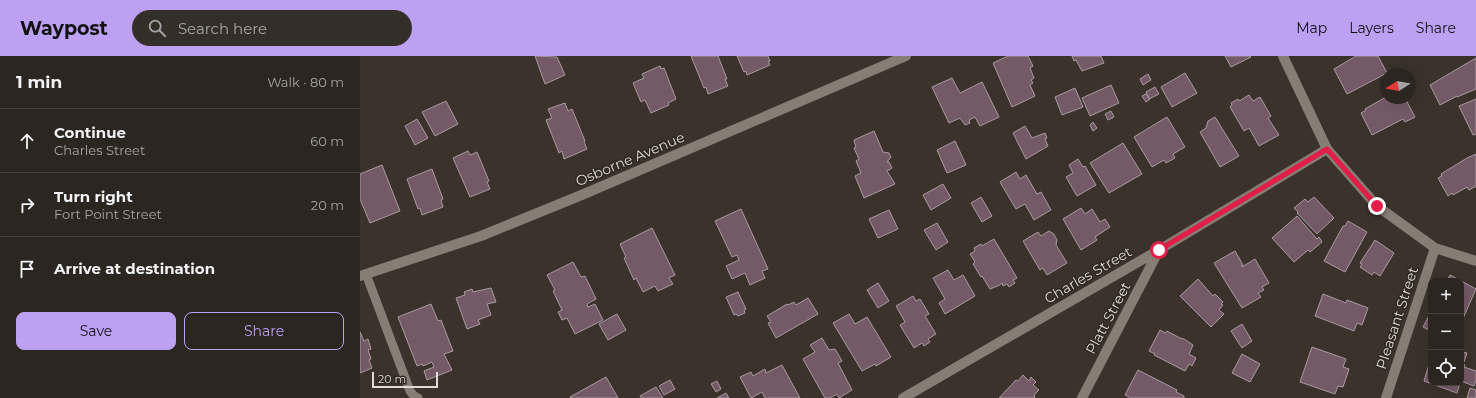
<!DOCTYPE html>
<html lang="en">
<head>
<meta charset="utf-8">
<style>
  :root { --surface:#2c2620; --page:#342e29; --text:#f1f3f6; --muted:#a6a5a5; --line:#48433e; --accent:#bca0f2 }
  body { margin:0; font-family:Montserrat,sans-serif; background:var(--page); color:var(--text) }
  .controls { position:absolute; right:12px; bottom:12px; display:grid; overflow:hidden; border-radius:8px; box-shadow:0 4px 16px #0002 }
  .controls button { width:36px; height:36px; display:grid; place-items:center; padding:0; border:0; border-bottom:1px solid var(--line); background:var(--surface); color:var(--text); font:20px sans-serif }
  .compass { position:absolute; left:1020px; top:12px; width:36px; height:36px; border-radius:50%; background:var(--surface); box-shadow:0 4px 16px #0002; rotate:259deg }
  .scale { position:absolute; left:12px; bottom:10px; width:66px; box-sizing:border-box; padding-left:4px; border:2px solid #dfdad5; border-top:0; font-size:11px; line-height:14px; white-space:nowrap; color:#dfdad5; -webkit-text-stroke:3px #302921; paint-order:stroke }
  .stop { position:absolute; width:12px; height:12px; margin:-9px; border:3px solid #e11d48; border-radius:50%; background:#fff }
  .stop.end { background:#e11d48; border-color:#fff; box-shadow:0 1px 4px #0008 }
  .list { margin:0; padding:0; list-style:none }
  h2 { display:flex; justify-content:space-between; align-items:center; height:52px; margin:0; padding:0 16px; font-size:17px }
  h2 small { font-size:13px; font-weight:400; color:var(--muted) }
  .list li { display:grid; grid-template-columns:26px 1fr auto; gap:12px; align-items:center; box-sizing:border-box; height:64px; padding:0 16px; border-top:1px solid var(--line) }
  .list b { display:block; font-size:15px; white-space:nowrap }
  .list p { margin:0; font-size:13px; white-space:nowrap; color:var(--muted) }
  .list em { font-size:13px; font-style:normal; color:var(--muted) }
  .actions { display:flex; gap:8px; padding:12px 16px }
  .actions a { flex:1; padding:9px 0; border:1px solid var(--accent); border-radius:8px; text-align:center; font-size:14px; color:var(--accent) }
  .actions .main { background:var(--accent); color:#111 }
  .icon { flex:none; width:22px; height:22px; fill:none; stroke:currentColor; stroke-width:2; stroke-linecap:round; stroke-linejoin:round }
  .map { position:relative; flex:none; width:1116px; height:342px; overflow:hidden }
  header { display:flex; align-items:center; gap:24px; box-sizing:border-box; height:56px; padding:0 20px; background:var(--accent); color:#111 }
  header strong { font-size:19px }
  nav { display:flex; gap:22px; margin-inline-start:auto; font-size:14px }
  .search { width:280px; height:36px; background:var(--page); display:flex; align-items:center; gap:10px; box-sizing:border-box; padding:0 14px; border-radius:22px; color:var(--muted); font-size:15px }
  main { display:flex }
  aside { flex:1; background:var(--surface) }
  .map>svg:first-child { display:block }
  .building { fill:#745966; stroke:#a89ba1 }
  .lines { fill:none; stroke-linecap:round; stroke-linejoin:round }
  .service { stroke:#867d74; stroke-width:9 }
  .minor { stroke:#867d74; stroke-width:10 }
  .route { stroke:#e11d48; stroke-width:5 }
  .labels { text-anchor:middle; stroke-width:3; stroke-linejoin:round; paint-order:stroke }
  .street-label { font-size:14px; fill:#dfdad5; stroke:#302921 }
</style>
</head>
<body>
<header>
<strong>Waypost</strong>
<div class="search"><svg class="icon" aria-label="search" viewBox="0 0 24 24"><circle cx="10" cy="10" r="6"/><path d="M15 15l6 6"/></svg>Search here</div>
<nav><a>Map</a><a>Layers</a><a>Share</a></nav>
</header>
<main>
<aside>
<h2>1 min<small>Walk · 80 m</small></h2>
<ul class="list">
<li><svg class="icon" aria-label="ahead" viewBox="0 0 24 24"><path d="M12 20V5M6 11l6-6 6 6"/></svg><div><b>Continue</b><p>Charles Street</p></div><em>60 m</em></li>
<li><svg class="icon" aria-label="right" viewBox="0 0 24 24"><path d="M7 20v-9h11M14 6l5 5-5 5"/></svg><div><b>Turn right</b><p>Fort Point Street</p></div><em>20 m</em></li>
<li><svg class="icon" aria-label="arrive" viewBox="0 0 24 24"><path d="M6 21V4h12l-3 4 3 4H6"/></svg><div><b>Arrive at destination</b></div></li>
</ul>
<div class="actions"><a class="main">Save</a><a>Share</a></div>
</aside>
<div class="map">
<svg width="1116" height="342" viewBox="0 0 1116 342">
  <rect width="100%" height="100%" fill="#3b332b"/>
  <path class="building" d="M175,0L197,1L205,19L185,28Z
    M331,0H358L367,23H365L368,30L348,38L346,31L344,32Z
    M377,0H408L410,5H408L410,9L387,19L386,15L384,16Z
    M648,0H668L673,10L670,12L674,22L671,24L673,27L670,29L675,40L652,51L633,7Z
    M712,0H741L744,7L722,15L716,4L714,5Z
    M865,0H890L891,1L871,11Z
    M996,0H1018L1027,17L987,38L974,13Z
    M1116,2V33L1097,41V40L1080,49L1070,29Z
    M300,10L301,13L304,12L316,43L308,47L309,49L291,57L285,44L281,46L273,27L284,22L282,18Z
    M825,17L837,37L812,51L801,31Z
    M788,18L791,24L783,29L780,23Z
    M592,22L600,37L622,26L639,61L620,70L615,61L609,64L610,67L605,69L600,62L589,67L572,31Z
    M751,29L759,47L730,60L722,42Z
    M795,31L799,38L789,43L786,36Z
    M715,32L723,51L702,59L695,41Z
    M786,38L790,43L786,46L782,40Z
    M889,39L893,45L900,41L911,60L908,62L919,79L899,90L889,72L884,75L870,51L872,49L871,47L878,43L879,45Z
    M1026,41L1045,42L1055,61L1045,66L1043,63L1012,79L1001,57L1006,54L1005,53Z
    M1116,43V78L1113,79L1099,50Z
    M86,45L98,68L75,80L62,56Z
    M205,47L208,55L212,53L225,85L224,86L227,93L204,103L202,95L199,97L186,64L192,62L188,53Z
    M751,55L754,61L748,64L745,58Z
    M807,61L825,91L813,98L815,102L806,107L804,104L792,111L774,81Z
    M855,61L879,100L860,111L840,76L846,72L848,65Z
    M57,63L68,82L55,89L45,70Z
    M733,66L737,72L733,75L730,69Z
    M665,70L672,82L685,77L687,82L685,83L688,90L666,103L653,77Z
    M514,75L523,96L529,97L531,101L527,106H529L532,112L527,115L535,128L504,142L495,120L501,117L496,105L499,103L494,92L496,91L494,84Z
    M595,85L606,109L587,117L577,94Z
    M763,87L782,118L749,137L730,107Z
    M108,95L110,99L117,96L129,125L127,126L130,133L110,141L93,102Z
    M1116,98V130L1109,134L1107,131L1093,139L1092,137L1088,140L1078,122L1082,120L1081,118L1107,102Z
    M718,103L723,111L725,110L736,129L717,140L706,121L713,117L709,109Z
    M22,109L40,155L10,167L0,143V118Z
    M72,113L83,143L81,144L83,151L62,159L60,152L58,153L47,123Z
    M656,116L660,123L666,119L677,138L681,136L691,154L674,164L665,148L656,153L640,126Z
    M583,128L591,142L571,154L563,139Z
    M621,141L632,160L622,166L611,147Z
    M954,141L974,162L957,178L937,157L938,156L934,152L945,143L948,146Z
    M721,152L725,158L732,153L740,166L745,163L750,171L735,181L737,184L721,194L703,163Z
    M381,153L408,213L402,215L405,222L390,229L385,217L372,223L366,210L379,204L377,199L372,201L355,165Z
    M529,154L538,173L518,182L509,163Z
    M937,160L957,183L959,181L962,186L950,196L948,194L934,206L912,182Z
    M988,165L1007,176L985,216L964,205L983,170H985Z
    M577,167L588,186L576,194L564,174Z
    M292,172L315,219L309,222L313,228L298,235L295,230L283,236L276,222L274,224L264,202L266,201L260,188Z
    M689,175L694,178L697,184L696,189L707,207L687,219L683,212L680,214L663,185L678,176L681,180Z
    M634,183L657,222L653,224L655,227L649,231L647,228L643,230L642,227L640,229L630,233L622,220L621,221L613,208L615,206L610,198L615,195L614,192L621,188L622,190Z
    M1015,184L1034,197L1020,220L1014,216L1012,219L1000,211L1002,208L1000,207Z
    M875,195L883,209L881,210L882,211L895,203L909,227L902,231L904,234L898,237L901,241L882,252L854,207Z
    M213,206L221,221L225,220L236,243L227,248L228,251L235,248L243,264L215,278L207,262L202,264L198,256L202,254L193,235L195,234L187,219Z
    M588,214L594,224L603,219L615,240L585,258L579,247L585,243L573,222Z
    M1090,219L1116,233L1101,267V225H1087Z
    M838,223L853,240L855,238L863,246L861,248L863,249L859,254L864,258L851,271L820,240Z
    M518,227L529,245L518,252L507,234Z
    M131,232L136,246L127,248L131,259L118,264L120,268L107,273L96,242L105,239L104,236L112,233L113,236Z
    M378,236L386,253L384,254L385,257L378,260L376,258L374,259L366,241Z
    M963,238L986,247L987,244L1008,252L1002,269L997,267L994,275L955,260Z
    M553,240L556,245L560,243L569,258L565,260L576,278L568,283L570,286L564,290L562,287L554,292L540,269L545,266L536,250Z
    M448,242L458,258L416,282L408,267L411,266L407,260L427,248L428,249L434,246L436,249Z
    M71,248L78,265L81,264L93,295L84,298L92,314L67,324L64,315L74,311L72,306L63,310L62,308L57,310L38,261Z
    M1071,256V275L1063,271Z
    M257,258L266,274L248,284L239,268Z
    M489,258L495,268L507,261L531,301L516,310L515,308L502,315L473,267Z
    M882,268L892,285L882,292L871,275Z
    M800,274L805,277L807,275L820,282L824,283L833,289L829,298L836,302L832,310L829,308L825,315L794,299L795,298L789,295Z
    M0,276L4,285L8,283L11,293L8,294L11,303L9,304L12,312L0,317Z
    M462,282L469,294L475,293L482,305L478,307L492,334L479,342L477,338L470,342H465L443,303L455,296L450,289Z
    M952,291L986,303L983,311L989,313L983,331L978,330L975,338L940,326Z
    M1103,296L1107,297L1104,306L1101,305Z
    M882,298L900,308L890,326L872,317Z
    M1070,305L1071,327H1100L1097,337L1064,325Z
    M1101,307L1105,309L1104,311L1116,315V324L1114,330L1101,325Z
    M422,309L440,342H405L402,336L391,342L380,321L391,316L393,320L405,313L406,317Z
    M778,314L817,334L816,336L824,340V342H771L765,339Z
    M663,319L669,325L671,321L676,326L673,329L679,334L674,339L675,342H639L656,324L658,325Z
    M246,321L258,342H211L210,341Z
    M310,324L315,333L304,339L299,330Z
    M357,325L361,333L356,336L351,328Z
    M296,331L303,342H281L280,340Z
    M1110,332L1116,334V342H1107Z
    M366,337L369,342H357Z"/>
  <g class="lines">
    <path class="service" d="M6,218L50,335L54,340L58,342"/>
    <path class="minor" d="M923,0L967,93L1017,150L1075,192L1116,205
      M0,220L121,180L224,138L546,0
      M543,342L799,194L967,93
      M722,342L799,194
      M1026,342L1075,192"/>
  </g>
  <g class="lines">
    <path class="route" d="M799,194L967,93L1017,150"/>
  </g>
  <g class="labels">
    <g class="street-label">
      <text transform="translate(270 103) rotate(-23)" y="5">Osborne Avenue</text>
      <text transform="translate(728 219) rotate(-30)" y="5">Charles Street</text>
      <text transform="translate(748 262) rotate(-62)" y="5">Platt Street</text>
      <text transform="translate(1037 262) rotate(-72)" y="5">Pleasant Street</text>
    </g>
  </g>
</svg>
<div class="controls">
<button>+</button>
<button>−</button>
<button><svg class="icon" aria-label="locate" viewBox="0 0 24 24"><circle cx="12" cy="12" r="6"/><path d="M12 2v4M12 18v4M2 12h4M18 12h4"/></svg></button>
</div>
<svg class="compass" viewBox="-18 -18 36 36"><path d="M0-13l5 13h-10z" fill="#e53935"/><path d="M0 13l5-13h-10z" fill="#a6a5a5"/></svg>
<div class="scale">20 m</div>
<div class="stop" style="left:799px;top:194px"></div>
<div class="stop end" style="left:1017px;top:150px"></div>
</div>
</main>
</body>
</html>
